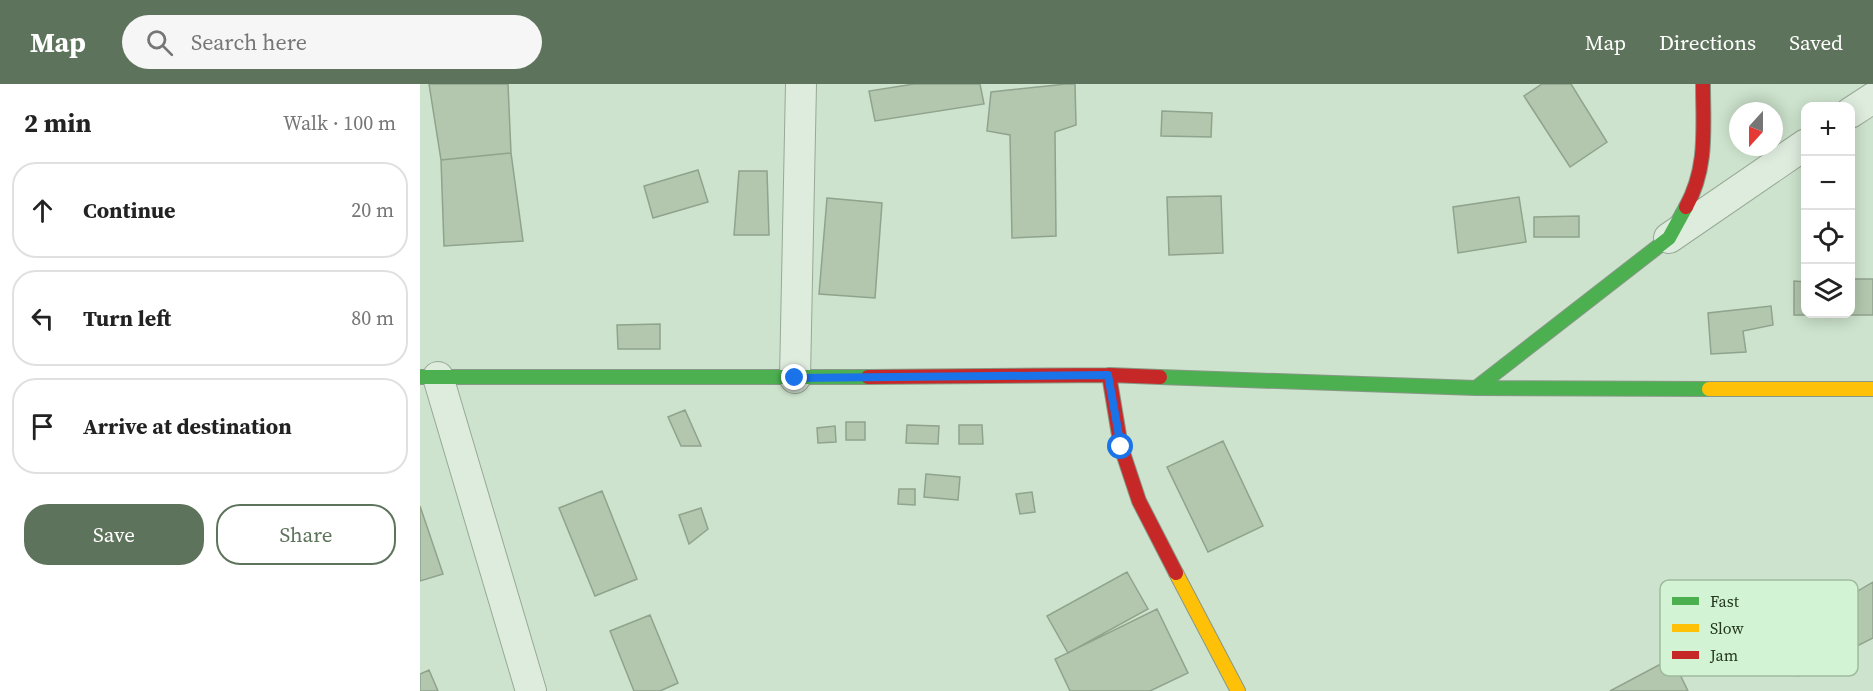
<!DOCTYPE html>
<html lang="en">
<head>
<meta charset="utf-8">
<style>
  :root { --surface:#fff; --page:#f6f6f6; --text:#222; --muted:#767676; --line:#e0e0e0; --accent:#5e735b }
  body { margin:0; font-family:"Source Serif 4",serif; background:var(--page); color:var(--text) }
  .controls { position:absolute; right:18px; top:18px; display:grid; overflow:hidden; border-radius:12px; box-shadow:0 3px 15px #0003 }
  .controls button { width:54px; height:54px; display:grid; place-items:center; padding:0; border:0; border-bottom:2px solid var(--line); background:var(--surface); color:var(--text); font:30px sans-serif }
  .compass { position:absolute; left:1309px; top:18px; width:54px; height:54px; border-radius:50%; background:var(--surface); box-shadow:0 3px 15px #0003; rotate:201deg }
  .stop { position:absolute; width:18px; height:18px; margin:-14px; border:4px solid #1a73e8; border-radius:50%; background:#fff }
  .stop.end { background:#1a73e8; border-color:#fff; box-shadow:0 2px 6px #0008 }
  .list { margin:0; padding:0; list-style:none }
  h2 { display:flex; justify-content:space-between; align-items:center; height:78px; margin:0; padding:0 24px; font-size:26px }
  h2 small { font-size:20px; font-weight:400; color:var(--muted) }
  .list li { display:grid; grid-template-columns:39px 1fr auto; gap:18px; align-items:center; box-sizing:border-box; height:96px; margin:0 12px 12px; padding:0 12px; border:2px solid var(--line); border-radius:24px }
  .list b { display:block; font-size:22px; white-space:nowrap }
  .list em { font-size:20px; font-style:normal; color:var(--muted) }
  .actions { display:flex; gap:12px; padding:18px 24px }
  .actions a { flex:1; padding:14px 0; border:2px solid var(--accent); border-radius:24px; text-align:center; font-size:21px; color:var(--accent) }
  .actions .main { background:var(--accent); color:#fff }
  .icon { flex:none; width:33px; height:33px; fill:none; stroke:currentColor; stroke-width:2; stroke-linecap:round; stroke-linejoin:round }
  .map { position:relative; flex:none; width:1453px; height:607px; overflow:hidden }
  header { display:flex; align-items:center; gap:36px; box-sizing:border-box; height:84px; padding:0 30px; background:var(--accent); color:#fff }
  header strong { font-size:28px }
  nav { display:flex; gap:33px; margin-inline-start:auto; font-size:21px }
  .search { width:420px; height:54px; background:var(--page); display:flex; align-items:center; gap:15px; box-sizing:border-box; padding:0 21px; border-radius:33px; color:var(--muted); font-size:22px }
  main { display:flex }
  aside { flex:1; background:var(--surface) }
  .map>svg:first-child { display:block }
  .building { fill:#b2c7ae; stroke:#90a38c; stroke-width:1.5 }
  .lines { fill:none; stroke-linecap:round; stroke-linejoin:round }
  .street-casing { stroke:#97a996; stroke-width:32 }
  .fast-casing { stroke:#879886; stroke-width:16 }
  .slow-casing { stroke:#879886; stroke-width:16 }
  .jam-casing { stroke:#879886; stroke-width:16 }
  .street { stroke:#deecde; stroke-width:30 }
  .fast { stroke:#4caf50; stroke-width:14 }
  .slow { stroke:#ffc107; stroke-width:14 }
  .jam { stroke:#c62828; stroke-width:14 }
  .route { stroke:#1a73e8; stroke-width:8 }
  .key { fill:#d3f4d4; stroke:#9ebb9d; stroke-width:1.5 }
  .key-label { font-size:16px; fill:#23371e }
</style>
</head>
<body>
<header>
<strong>Map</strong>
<div class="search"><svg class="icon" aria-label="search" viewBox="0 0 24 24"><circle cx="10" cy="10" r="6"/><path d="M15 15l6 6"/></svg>Search here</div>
<nav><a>Map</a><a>Directions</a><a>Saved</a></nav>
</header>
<main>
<aside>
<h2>2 min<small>Walk · 100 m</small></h2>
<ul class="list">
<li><svg class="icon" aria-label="ahead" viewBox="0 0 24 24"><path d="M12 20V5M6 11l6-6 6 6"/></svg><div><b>Continue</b></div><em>20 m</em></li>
<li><svg class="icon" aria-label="left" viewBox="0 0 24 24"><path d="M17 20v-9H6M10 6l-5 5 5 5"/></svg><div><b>Turn left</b></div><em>80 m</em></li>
<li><svg class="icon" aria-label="arrive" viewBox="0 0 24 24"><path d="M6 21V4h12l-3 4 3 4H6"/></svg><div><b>Arrive at destination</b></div></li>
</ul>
<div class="actions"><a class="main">Save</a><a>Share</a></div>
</aside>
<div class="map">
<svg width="1453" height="607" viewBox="0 0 1453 607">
  <rect width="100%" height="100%" fill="#cde3cd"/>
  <path class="building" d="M9,0H88L91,69L21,76Z
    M494,0H560L564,20L455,37L449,7Z
    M646,0H655L656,41L635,48L636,152L592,154L590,51L567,47L571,8Z
    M1122,0H1151L1187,58L1150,83L1104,12Z
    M742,27L792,29L791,53L741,52Z
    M91,69L103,157L24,162L21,76Z
    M278,86L288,118L233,134L224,102Z
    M319,87H347L349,151H314Z
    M801,112L803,169L749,171L747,113Z
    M1099,113L1106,158L1038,169L1033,123Z
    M407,114L462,119L455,214L399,210Z
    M1159,132V153H1114V133Z
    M1430,195H1453V231H1374V197L1386,198V230H1430Z
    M1351,222L1353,241L1323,247L1326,268L1291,270L1288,229Z
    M240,240V265H198L197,241Z
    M265,326L281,362H261L248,333Z
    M426,338H445V356H426Z
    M487,341L519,342L518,360L486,359Z
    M539,341H562L563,360H539Z
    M415,342L416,358L398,359L397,344Z
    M803,357L843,442L788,468L747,383Z
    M506,390L540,393L538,416L504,413Z
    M479,405H495V421L478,420Z
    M182,407L217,495L175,512L139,424Z
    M612,408L615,428L600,430L596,410Z
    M0,422L23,490L0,497Z
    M281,424L288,445L269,460L259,431Z
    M707,488L728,525L648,569L627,532Z
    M1453,498V554L1378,592L1358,554Z
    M737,525L768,589L730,607H650L635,575Z
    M230,531L258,599L240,607H214L190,547Z
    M1252,574L1268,607H1190Z
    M9,586L18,607H0V590Z"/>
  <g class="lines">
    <defs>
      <path id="street" d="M1430,29L1453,14
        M1249,154L1386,60
        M18,293L111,607
        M375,294L381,0"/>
      <path id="fast" d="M0,293H448
        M740,293L1056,304L1289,305
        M1056,304L1249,154L1266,123"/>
      <path id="slow" d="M1289,305H1453
        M756,489L818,607"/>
      <path id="jam" d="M1266,123C1288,83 1283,45 1283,0
        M689,291L701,363L719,417L756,489
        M448,293L689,291L740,293"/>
    </defs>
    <use href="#street" class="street-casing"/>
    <use href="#fast" class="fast-casing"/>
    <use href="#slow" class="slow-casing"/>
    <use href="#jam" class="jam-casing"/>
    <use href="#street" class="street"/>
    <use href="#fast" class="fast"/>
    <use href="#slow" class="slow"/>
    <use href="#jam" class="jam"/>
  </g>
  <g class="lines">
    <path class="route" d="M375,294L688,291L701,363"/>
  </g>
  <rect x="1240" y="496" width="198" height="96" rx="9" class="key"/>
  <rect x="1252" y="513" width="27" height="8" fill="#4caf50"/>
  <rect x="1252" y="540" width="27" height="8" fill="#ffc107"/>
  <rect x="1252" y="567" width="27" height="8" fill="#c62828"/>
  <g class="key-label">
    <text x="1290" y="523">Fast</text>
    <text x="1290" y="550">Slow</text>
    <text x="1290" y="577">Jam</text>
  </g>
</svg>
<div class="controls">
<button>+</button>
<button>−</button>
<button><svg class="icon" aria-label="locate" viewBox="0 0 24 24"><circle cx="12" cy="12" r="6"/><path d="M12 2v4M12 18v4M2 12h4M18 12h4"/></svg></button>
<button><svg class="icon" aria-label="layers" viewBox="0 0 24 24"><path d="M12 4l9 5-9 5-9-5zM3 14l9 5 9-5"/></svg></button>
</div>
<svg class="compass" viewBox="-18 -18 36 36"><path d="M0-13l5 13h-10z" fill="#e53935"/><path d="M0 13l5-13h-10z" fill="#767676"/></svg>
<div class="stop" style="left:701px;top:363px"></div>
<div class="stop end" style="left:375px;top:294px"></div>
</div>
</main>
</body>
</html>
